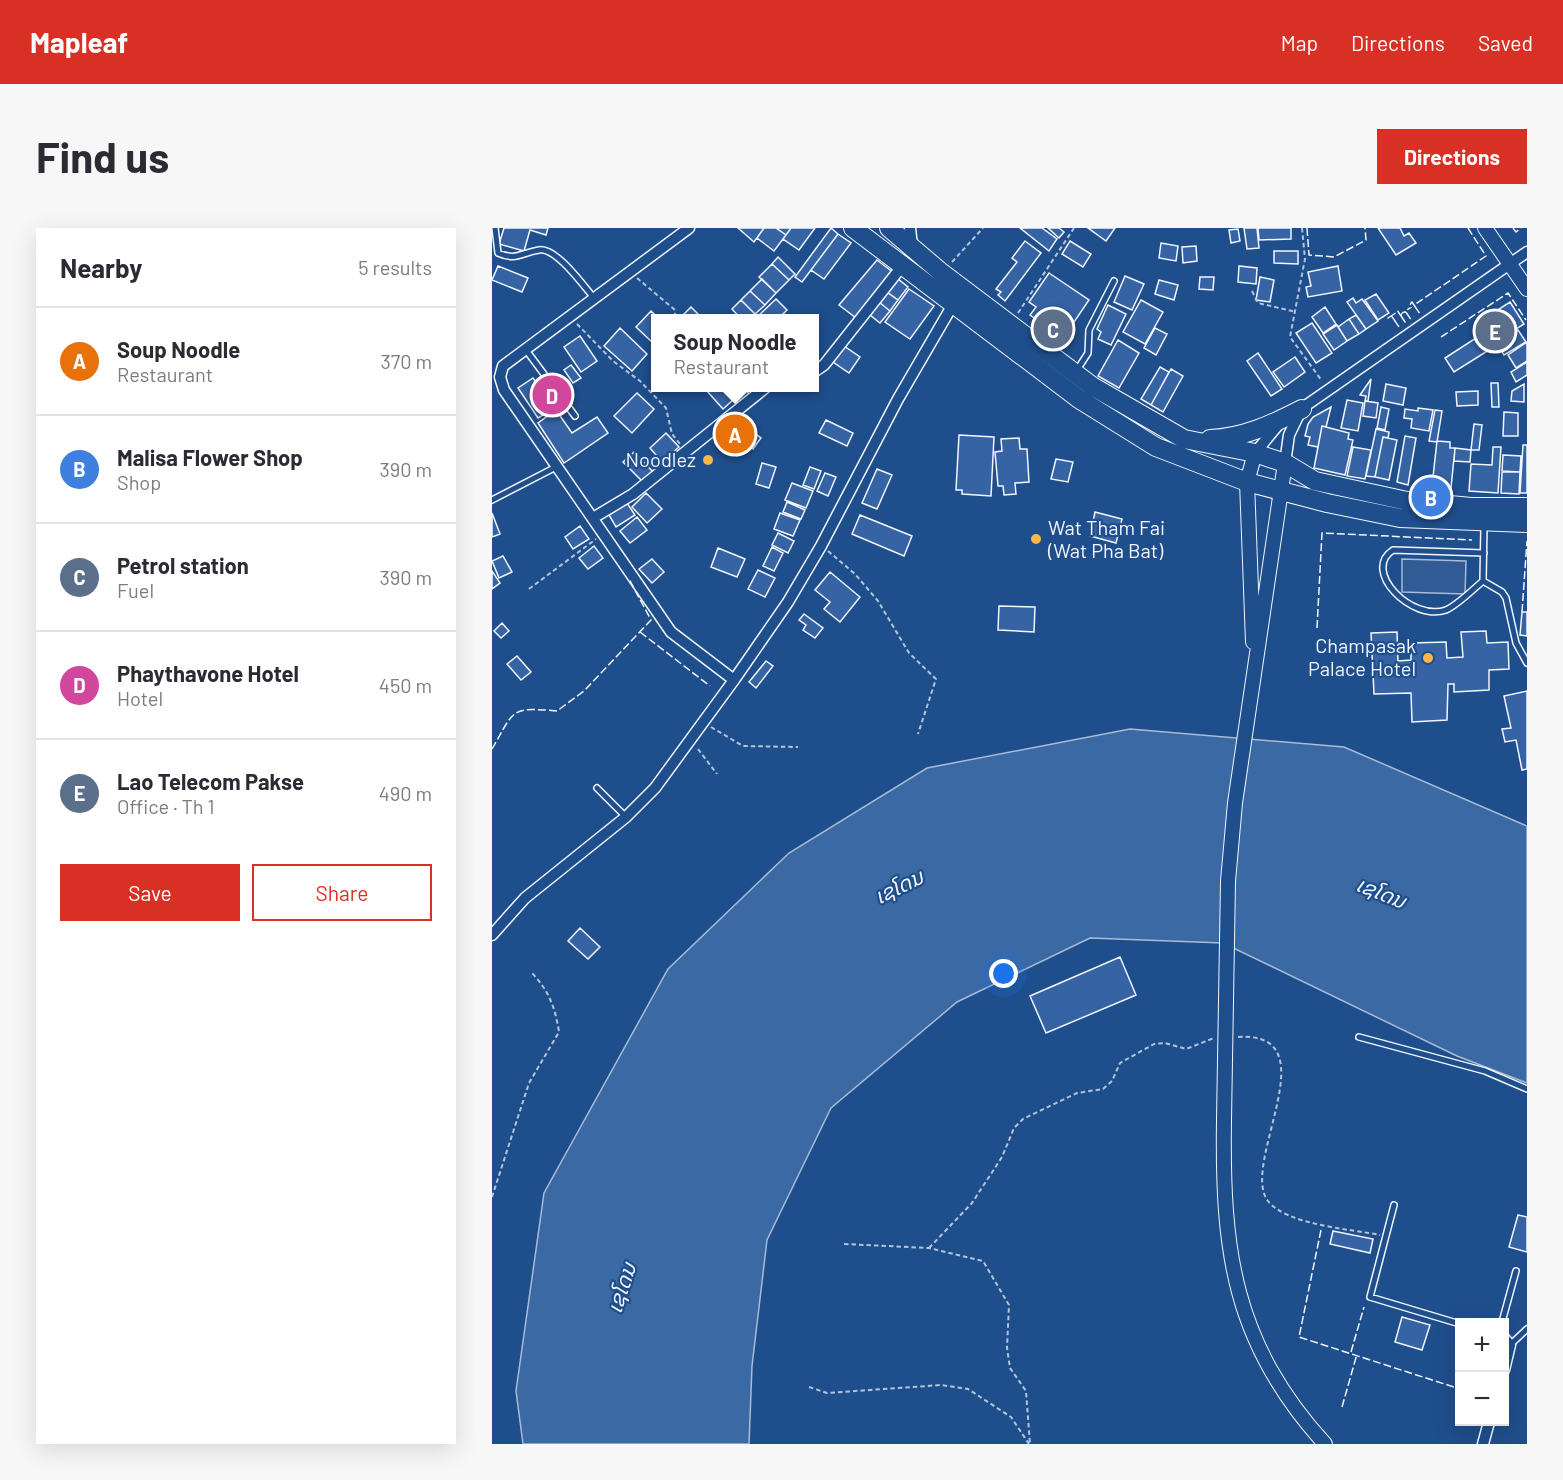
<!DOCTYPE html>
<html lang="en">
<head>
<meta charset="utf-8">
<style>
  :root { --surface:#fff; --page:#f7f7f7; --text:#2b2b33; --muted:#7c7c81; --line:#e1e1e2; --accent:#d93025 }
  body { margin:0; font-family:Barlow,"Noto Sans Lao",sans-serif; background:var(--page); color:var(--text) }
  .controls { position:absolute; right:18px; bottom:18px; display:grid; overflow:hidden; border-radius:0px; box-shadow:0 6px 24px #0002 }
  .controls button { width:54px; height:54px; display:grid; place-items:center; padding:0; border:0; border-bottom:2px solid var(--line); background:var(--surface); color:var(--text); font:30px sans-serif }
  .you { position:absolute; left:512px; top:746px; width:21px; height:21px; margin:-15px; border:4px solid #fff; border-radius:50%; background:#1a73e8; box-shadow:0 0 0 9px #1a73e833 }
  .badge { display:grid; place-items:center; width:39px; height:39px; border-radius:50%; background:var(--accent); color:#fff; font-size:20px; font-weight:700 }
  .pin { position:absolute; translate:-50% -50%; border:3px solid #fff; box-shadow:0 2px 6px #0006 }
  .popup { position:absolute; left:159px; top:86px; width:168px; height:78px; box-sizing:border-box; display:grid; place-content:center; border-radius:0px; background:var(--surface); filter:drop-shadow(0 2px 4px #0005); font-size:20px; white-space:nowrap; color:var(--muted) }
  .popup b { font-size:22px; color:var(--text) }
  .popup::after { content:''; position:absolute; left:50%; top:100%; margin-left:-12px; border:12px solid transparent; border-top-color:var(--surface) }
  .list { margin:0; padding:0; list-style:none }
  h2 { display:flex; justify-content:space-between; align-items:center; height:78px; margin:0; padding:0 24px; font-size:26px }
  h2 small { font-size:20px; font-weight:400; color:var(--muted) }
  .list li { display:grid; grid-template-columns:39px 1fr auto; gap:18px; align-items:center; box-sizing:border-box; height:108px; padding:0 24px; border-top:2px solid var(--line) }
  .list b { display:block; font-size:22px; white-space:nowrap }
  .list p { margin:0; font-size:20px; white-space:nowrap; color:var(--muted) }
  .list em { font-size:20px; font-style:normal; color:var(--muted) }
  .actions { display:flex; gap:12px; padding:18px 24px }
  .actions a { flex:1; padding:14px 0; border:2px solid var(--accent); border-radius:0px; text-align:center; font-size:21px; color:var(--accent) }
  .actions .main { background:var(--accent); color:#fff }
  .map { position:relative; flex:none; width:1035px; height:1216px; overflow:hidden; border-radius:0px }
  header { display:flex; align-items:center; gap:36px; box-sizing:border-box; height:84px; padding:0 30px; background:var(--accent); color:#fff }
  header strong { font-size:28px }
  nav { display:flex; gap:33px; margin-inline-start:auto; font-size:21px }
  .intro { display:flex; align-items:center; justify-content:space-between; box-sizing:border-box; height:144px; padding:0 36px }
  h1 { margin:0; font-size:42px }
  .button { padding:15px 27px; border-radius:0px; background:var(--accent); color:#fff; font-size:21px; font-weight:700 }
  main { display:flex; gap:36px; padding:0 36px }
  aside { flex:1; background:var(--surface); border-radius:0px; box-shadow:0 6px 24px #0002 }
  .map>svg:first-child { display:block }
  .parking { fill:#305b95; stroke:#a8bbd7; stroke-width:1.5 }
  .water { fill:#3b69a3; stroke:#a8bbd7; stroke-width:1.5 }
  .building { fill:#3563a3; stroke:#f2f6ff; stroke-width:1.5 }
  .lines { fill:none; stroke-linecap:round; stroke-linejoin:round }
  .lane-casing { stroke:#f2f6ff; stroke-width:8 }
  .street-casing { stroke:#f2f6ff; stroke-width:13 }
  .secondary-casing { stroke:#f2f6ff; stroke-width:16 }
  .highway-casing { stroke:#f2f6ff; stroke-width:20 }
  .path { stroke:#b3c4dc; stroke-width:2; stroke-dasharray:4.5 3; stroke-linecap:butt }
  .lane { stroke:#1f4e8c; stroke-width:5 }
  .street { stroke:#1f4e8c; stroke-width:10 }
  .secondary { stroke:#1f4e8c; stroke-width:14 }
  .highway { stroke:#1f4e8c; stroke-width:18 }
  .secondary-bridge-casing { stroke:#f2f6ff; stroke-width:16; stroke-linecap:butt }
  .secondary-bridge { stroke:#1f4e8c; stroke-width:14 }
  .fence { stroke:#f2f6ff; stroke-width:1.5; stroke-dasharray:8 3; stroke-linecap:butt }
  .poi-dot { fill:#ffb74d; stroke:#1f4e8c; stroke-width:2 }
  .labels { text-anchor:middle; stroke-width:4.5; stroke-linejoin:round; paint-order:stroke }
  .street-label { font-size:20px; fill:#f2f6ff; stroke:#1f4e8c }
  .poi-label { font-size:20px; fill:#f2f6ff; stroke:#1f4e8c; text-anchor:end }
  .water-label { font-size:21px; font-style:italic; fill:#f2f6ff; stroke:#1f4e8c }
</style>
</head>
<body>
<header>
<strong>Mapleaf</strong>
<nav><a>Map</a><a>Directions</a><a>Saved</a></nav>
</header>
<div class="intro"><h1>Find us</h1><a class="button">Directions</a></div>
<main>
<aside>
<h2>Nearby<small>5 results</small></h2>
<ul class="list">
<li><span class="badge" style="background:#e8710a">A</span><div><b>Soup Noodle</b><p>Restaurant</p></div><em>370 m</em></li>
<li><span class="badge" style="background:#3f7fe0">B</span><div><b>Malisa Flower Shop</b><p>Shop</p></div><em>390 m</em></li>
<li><span class="badge" style="background:#5c6f8a">C</span><div><b>Petrol station</b><p>Fuel</p></div><em>390 m</em></li>
<li><span class="badge" style="background:#d1479c">D</span><div><b>Phaythavone Hotel</b><p>Hotel</p></div><em>450 m</em></li>
<li><span class="badge" style="background:#5c6f8a">E</span><div><b>Lao Telecom Pakse</b><p>Office · Th 1</p></div><em>490 m</em></li>
</ul>
<div class="actions"><a class="main">Save</a><a>Share</a></div>
</aside>
<div class="map">
<svg width="1035" height="1216" viewBox="0 0 1035 1216">
  <rect width="100%" height="100%" fill="#1f4e8c"/>
  <path class="parking" d="M910,331L974,333L973,366L910,364Z"/>
  <path class="water" d="M638,501L852,519L1035,598V855L965,828L731,715L598,710L465,774L339,880L275,1012L260,1138L257,1216H31L24,1163L52,965L176,741L297,625L435,540Z"/>
  <path class="building" d="M12,0H56L54,7L38,2L32,23L7,16Z
    M246,0H272L262,14Z
    M272,0H284L294,7L282,23L265,10Z
    M284,0H299L294,7Z
    M299,0H323L307,22L291,11Z
    M339,0L346,6L310,54L303,49Z
    M528,0H550L565,11L557,23Z
    M556,0H567L572,4L567,10Z
    M596,0H623L614,13Z
    M752,0H765L767,20L755,21Z
    M766,0H799V11L767,12Z
    M886,0H908L912,8L917,5L924,15L904,27Z
    M746,1L748,13L739,15L737,2Z
    M346,6L359,15L332,51L319,42Z
    M533,13L549,25L513,73L506,67L509,64L504,61L525,34L520,30Z
    M578,13L599,26L591,39L570,26Z
    M669,15L686,18L684,33L667,30Z
    M704,18L705,33L691,35L690,19Z
    M782,23H806V36L782,35Z
    M286,29L303,46L297,52L280,36Z
    M385,32L402,45L364,90L347,77Z
    M280,36L297,52L284,65L267,49Z
    M6,38L36,50L30,64L0,52Z
    M747,38L765,40L764,56L746,54Z
    M846,38L850,63L816,69L814,59L819,58L816,44Z
    M557,45L597,72L578,100L564,91L557,100L538,87L544,79L537,74Z
    M633,48L652,56L640,82L622,74Z
    M708,49H722L721,62L707,61Z
    M768,49L782,52L778,74L764,72Z
    M270,51L284,65L273,77L258,63Z
    M406,51L416,59L406,72L395,64Z
    M667,52L686,57L682,72L663,66Z
    M417,61L442,78L418,111L393,94Z
    M258,63L273,77L263,86L249,72Z
    M395,64L406,72L398,83L387,74Z
    M884,66L897,85L886,92L873,72Z
    M861,70L864,75L870,71L886,93L874,101L855,74Z
    M284,71L295,82L286,91H268L266,88Z
    M249,72L263,86L259,91H249L240,81Z
    M649,72L671,84L653,116L631,104Z
    M387,74L398,83L388,95L378,87Z
    M1018,74L1032,96L1018,105L1004,83Z
    M616,77L634,86L619,117L606,111L609,104L605,101Z
    M199,79L207,87L204,91H187Z
    M833,79L844,96L831,105L820,89Z
    M159,83L167,91H164L162,116L144,99Z
    M864,87L874,101L867,106L857,91Z
    M1004,90L1015,105L1000,116L989,100Z
    M857,91L867,106L855,113L846,99Z
    M820,95L840,125L824,135L804,105Z
    M845,97L855,113L842,122L831,106Z
    M128,100L155,126L140,143L112,118Z
    M663,100L675,106L664,127L652,120Z
    M1026,102L1034,114L1012,127L1005,116Z
    M88,108L105,133L89,144L72,119Z
    M987,108L997,122L962,144L953,130Z
    M626,112L647,125L627,160L606,148Z
    M1035,114V133L1024,140L1016,127Z
    M352,118L368,129L357,145L341,134Z
    M766,125L790,161L779,168L755,133Z
    M803,129L813,144L792,159L781,144Z
    M1035,134V147L1024,154L1019,144Z
    M79,137L89,150L81,155L72,142Z
    M668,139L677,144L659,177L649,171Z
    M679,141L691,148L671,184L659,177Z
    M41,150L61,181L46,190L26,160Z
    M879,151L876,173H873L874,168L868,167Z
    M999,155H1006L1007,179H1000Z
    M894,156L914,160L911,177L891,173Z
    M1032,156V174L1019,173L1020,163Z
    M219,160H230L241,172L231,181L215,163Z
    M234,160H252L257,166L246,175Z
    M986,163V177L965,178L964,164Z
    M145,165L162,181L140,205L122,188Z
    M855,172L871,175L866,203L849,200Z
    M873,173L886,175L884,190L871,188Z
    M839,179L834,199L830,198L826,219L816,217L818,209L813,208L816,196L821,189Z
    M889,179L897,181L893,202L885,200Z
    M926,180L941,182L937,203L919,200L920,191L912,190L913,181L926,183Z
    M64,182L80,205L105,189L116,205L72,235L46,195Z
    M943,182L950,183L945,214L937,213Z
    M1012,184L1026,185V208H1011Z
    M243,191L269,210L261,221L235,201Z
    M334,192L361,205L355,218L327,205Z
    M982,196L990,197L987,222H979Z
    M830,198L857,205L856,211L861,212L853,247L822,240Z
    M884,201L897,204L896,210L891,209L883,249L874,248Z
    M174,205L187,219L170,234L158,220Z
    M240,207L253,217L245,228L232,218Z
    M467,207L502,209L499,268L470,266V262H464Z
    M913,208L924,210L916,257L905,254Z
    M891,209L905,212L897,252L883,249Z
    M527,210L528,221H535L537,254L523,255L524,266L512,267L511,258H506L503,224L510,223L509,211Z
    M945,213L958,214V220H963L959,260L940,258Z
    M1031,217H1035V265H1028Z
    M861,219L879,222L873,251L855,248Z
    M1001,219H1009L1006,265L977,263L979,236L1000,237Z
    M963,220L979,222L978,234L962,233Z
    M142,224L162,245L152,255L131,234Z
    M1011,227L1029,228L1028,244L1010,243Z
    M564,231L581,234L576,254L559,251Z
    M270,235L284,239L277,260L264,256Z
    M318,239L329,243L322,261L311,257Z
    M385,241L400,247L385,281L370,275Z
    M1010,244H1028L1027,266L1009,265Z
    M333,245L344,249L336,268L325,263Z
    M300,255L321,263L314,280L293,272Z
    M154,265L170,281L155,295L140,279Z
    M295,274L313,282L309,291L291,284Z
    M135,275L143,287L124,299L117,287Z
    M603,284L630,291L624,315L598,308Z
    M0,285L8,306L0,309Z
    M288,285L308,292L301,308L282,301Z
    M368,287L420,308L412,328L360,306Z
    M145,289L155,302L138,315L128,303Z
    M88,298L97,311L81,321L73,309Z
    M286,305L302,313L296,325L280,317Z
    M102,318L111,330L96,341L87,330Z
    M280,319L291,325L282,343L271,338Z
    M226,320L253,331L245,349L219,339Z
    M11,328L20,344L7,350L0,333Z
    M160,331L172,344L160,355L147,341Z
    M266,342L283,350L273,369L256,361Z
    M0,343L8,355L0,361Z
    M338,344L368,369L348,394L332,381L338,374L323,362Z
    M507,378L543,379L542,404L506,402Z
    M1030,384H1035V408L1028,407Z
    M312,386L331,400L323,410L311,402L314,397L307,392Z
    M10,395L17,403L9,410L2,403Z
    M994,403L995,415L1016,414L1017,441L997,442V462L962,464V456H956L955,492L920,494L919,465L882,466L879,405L905,404L906,433L919,432V415L954,414L955,430L971,429L969,404Z
    M25,428L39,444L29,452L15,436Z
    M274,433L281,438L264,460L257,454Z
    M1035,463V541L1030,542L1024,512L1013,514L1010,501L1019,500L1012,468Z
    M88,700L108,719L96,731L76,713Z
    M628,729L644,767L554,805L538,768Z
    M1026,987L1035,989V1024L1017,1019Z
    M841,1003L881,1011L878,1025L838,1016Z
    M910,1089L938,1097L930,1122L903,1114Z"/>
  <g class="lines">
    <defs>
      <path id="lane" d="M3,0L6,25C24,33 29,25 47,22C64,19 91,57 102,70
        M34,122L83,188
        M585,142L596,125L597,102L622,53
        M0,272L64,239
        M992,325L901,322C869,343 920,394 954,382C967,376 980,362 991,353L992,297
        M991,353L1010,364L1014,370L1024,415L1035,435
        M105,560L134,589
        M867,809L993,843L1035,861
        M902,977L878,1069L968,1096
        M1010,1094L1024,1043
        M1018,1117L1035,1101"/>
      <path id="street" d="M197,0L11,138L8,149L12,162L179,404L242,452
        M418,0L420,18
        M322,144L332,137L411,37
        M806,183L1035,24
        M763,225L786,197
        M793,235L797,207L808,184
        M101,290L141,266L273,160
        M0,707L33,670L134,589L163,560L242,452L296,374L329,318L406,171L463,73
        M1012,1110L1018,1117L1012,1142
        M991,1216L997,1194"/>
      <path id="secondary" d="M993,0L1035,61
        M761,414L755,254L763,225
        M736,653L743,575L793,235
        M732,892C730,1022 741,1115 833,1216"/>
      <path id="highway" d="M361,0L587,171L664,219L755,254L835,275L908,290L1035,295
        M397,0L450,45L600,158L692,211L763,225L793,235L823,253L915,273L979,279H1035
        M718,211C751,210 781,196 810,181"/>
    </defs>
    <use href="#lane" class="lane-casing"/>
    <use href="#street" class="street-casing"/>
    <use href="#secondary" class="secondary-casing"/>
    <use href="#highway" class="highway-casing"/>
    <path class="path" d="M810,0L813,31L798,109L830,153
      M460,34L491,0
      M145,50L183,82V91
      M760,63L766,75L804,84
      M526,85L582,0
      M85,96L121,133L148,153L174,180L180,206L188,216
      M336,323L363,346L386,373L417,425L444,451L426,506
      M37,361L104,311
      M219,499L251,518L306,519
      M206,521L225,546
      M746,809C840,803 747,936 776,973C795,997 858,1001 888,1007
      M0,969L37,855L67,804C63,779 57,763 40,745
      M352,1016L437,1020L491,1033L517,1077L515,1120L518,1140L534,1163L538,1216
      M437,1020L480,975L510,929L522,900L531,891L585,865L611,861L620,853L628,835L662,816L673,815L694,821L722,810
      M317,1159L335,1165L449,1157L476,1161L519,1189L537,1216"/>
    <use href="#lane" class="lane"/>
    <use href="#street" class="street"/>
    <use href="#secondary" class="secondary"/>
    <use href="#highway" class="highway"/>
    <defs>
      <path id="secondary-bridge" d="M732,892L736,653"/>
    </defs>
    <use href="#secondary-bridge" class="secondary-bridge-casing"/>
    <use href="#secondary-bridge" class="secondary-bridge"/>
    <path class="fence" d="M815,0L817,27L842,29L874,12L873,0
      M1021,0L1024,4L1029,0
      M906,88L994,28L976,0
      M949,109L1016,65L1034,92
      M1030,384L1035,313
      M825,400L830,305L980,312
      M148,404L218,458
      M0,521C23,481 18,479 65,483L92,463L159,392L137,351
      M829,1002L807,1109L968,1161
      M859,1124L872,1079
      M850,1179L865,1126"/>
  </g>
  <g class="poi-dot">
    <circle cx="216" cy="232" r="6"/>
    <circle cx="544" cy="311" r="6"/>
    <circle cx="936" cy="430" r="6"/>
  </g>
  <g class="labels">
    <g class="street-label">
      <text transform="translate(912 87) rotate(-34)" y="7">Th 1</text>
    </g>
    <g class="poi-label">
      <text x="204" y="239">Noodlez</text>
      <text x="556" y="307" text-anchor="start">Wat Tham Fai<tspan x="556" dy="23">(Wat Pha Bat)</tspan></text>
      <text x="924" y="425">Champasak<tspan x="924" dy="23">Palace Hotel</tspan></text>
    </g>
    <g class="water-label">
      <text transform="translate(407 659) rotate(-26)" y="7">ເຊໂດນ</text>
      <text transform="translate(889 665) rotate(22)" y="7">ເຊໂດນ</text>
      <text transform="translate(130 1060) rotate(-72)" y="7">ເຊໂດນ</text>
    </g>
  </g>
</svg>
<div class="controls">
<button>+</button>
<button>−</button>
</div>
<div class="you"></div>
<div class="pin badge" style="left:243px;top:206px;background:#e8710a">A</div>
<div class="popup"><b>Soup Noodle</b>Restaurant</div>
<div class="pin badge" style="left:939px;top:269px;background:#3f7fe0">B</div>
<div class="pin badge" style="left:561px;top:101px;background:#5c6f8a">C</div>
<div class="pin badge" style="left:60px;top:167px;background:#d1479c">D</div>
<div class="pin badge" style="left:1003px;top:103px;background:#5c6f8a">E</div>
</div>
</main>
</body>
</html>
